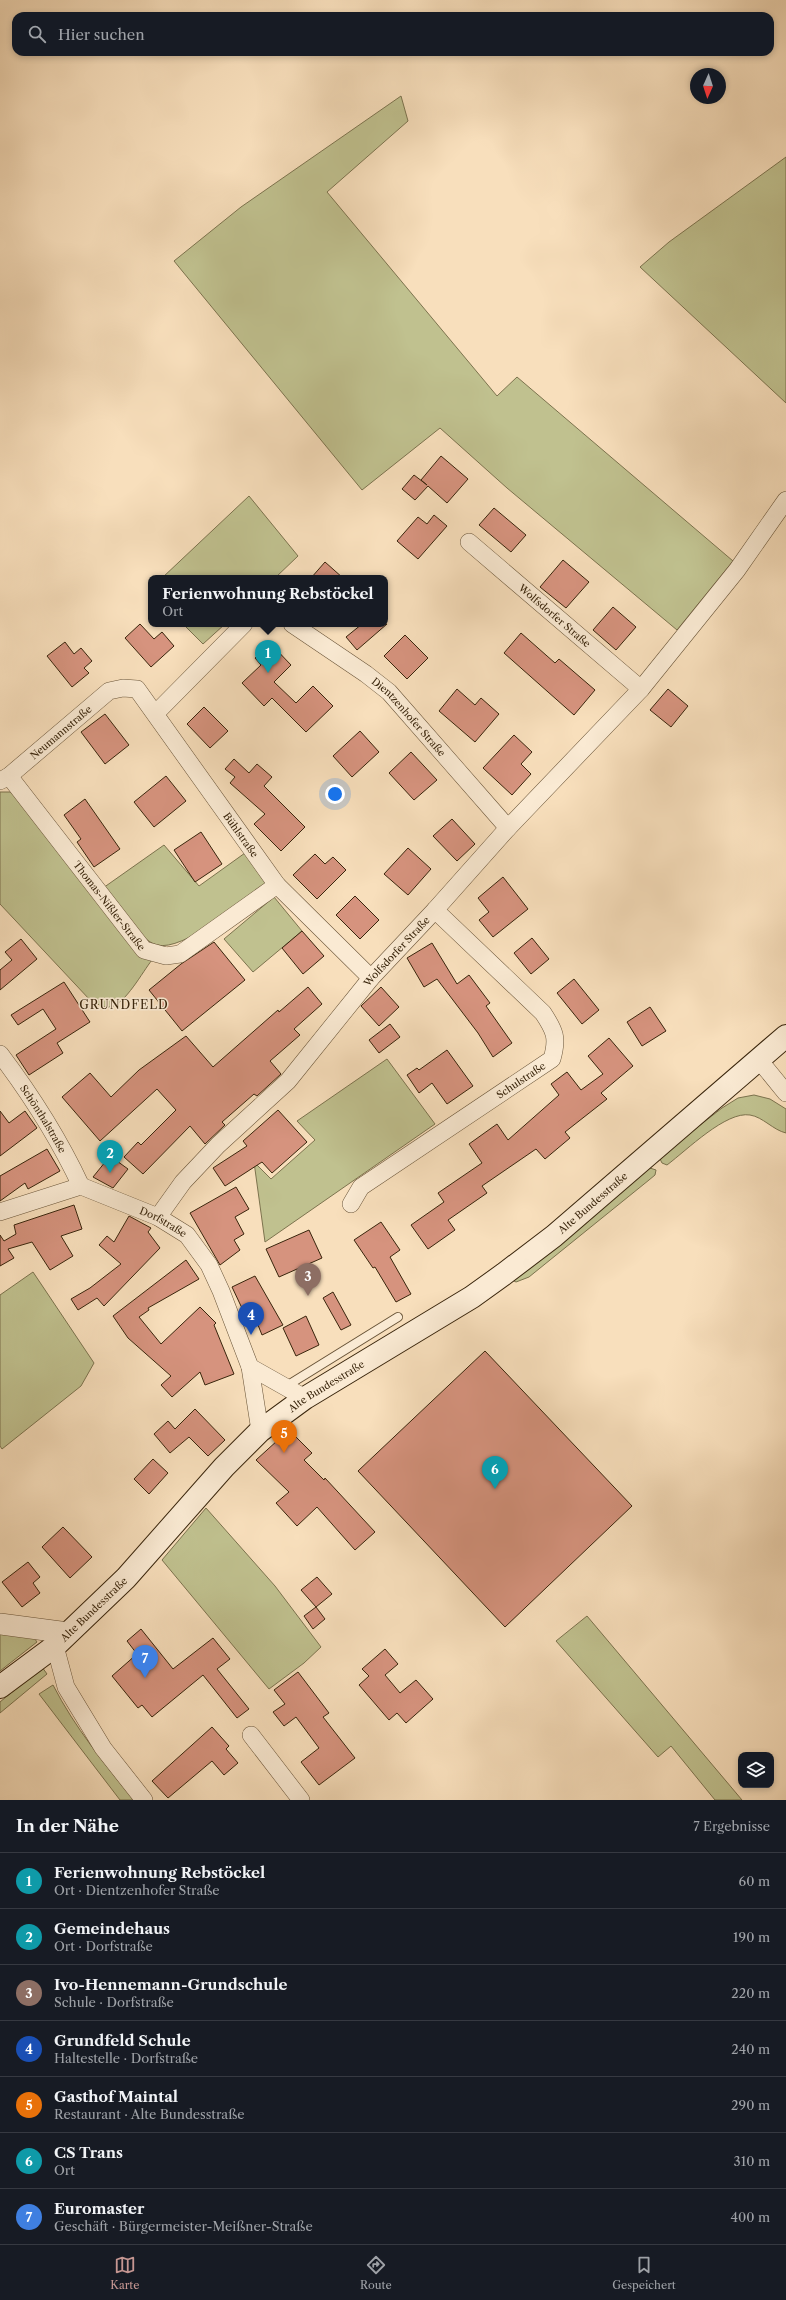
<!DOCTYPE html>
<html lang="de">
<head>
<meta charset="utf-8">
<style>
  :root { --surface:#171b24; --page:#20242c; --text:#f1f3f6; --muted:#9ea1a6; --line:#363941; --accent:#c59692 }
  body { margin:0; font-family:"Libre Caslon Text",serif; background:var(--page); color:var(--text) }
  .controls { position:absolute; right:12px; bottom:12px; display:grid; overflow:hidden; border-radius:8px; box-shadow:0 2px 6px #0003 }
  .controls button { width:36px; height:36px; display:grid; place-items:center; padding:0; border:0; border-bottom:1px solid var(--line); background:var(--surface); color:var(--text); font:20px sans-serif }
  .compass { position:absolute; left:690px; top:68px; width:36px; height:36px; border-radius:50%; background:var(--surface); box-shadow:0 2px 6px #0003; rotate:183deg }
  .you { position:absolute; left:335px; top:794px; width:14px; height:14px; margin:-10px; border:3px solid #fff; border-radius:50%; background:#1a73e8; box-shadow:0 0 0 6px #1a73e833 }
  .badge { display:grid; place-items:center; width:26px; height:26px; border-radius:50%; background:var(--accent); color:#fff; font-size:13px; font-weight:700 }
  .pin { position:absolute; translate:-50% -33px; filter:drop-shadow(0 1px 2px #0008) }
  .pin::after { content:''; position:absolute; top:21px; width:14px; height:12px; background:inherit; clip-path:polygon(0 0,100% 0,50% 100%) }
  .popup { position:absolute; left:148px; top:575px; width:240px; height:52px; box-sizing:border-box; display:grid; place-content:center; border-radius:8px; background:var(--surface); filter:drop-shadow(0 1px 3px #0005); font-size:13px; white-space:nowrap; color:var(--muted) }
  .popup b { font-size:15px; color:var(--text) }
  .popup::after { content:''; position:absolute; left:50%; top:100%; margin-left:-8px; border:8px solid transparent; border-top-color:var(--surface) }
  .list { margin:0; padding:0; list-style:none }
  h2 { display:flex; justify-content:space-between; align-items:center; height:52px; margin:0; padding:0 16px; font-size:17px }
  h2 small { font-size:13px; font-weight:400; color:var(--muted) }
  .list li { display:grid; grid-template-columns:26px 1fr auto; gap:12px; align-items:center; box-sizing:border-box; height:56px; padding:0 16px; border-top:1px solid var(--line) }
  .list b { display:block; font-size:15px; white-space:nowrap }
  .list p { margin:0; font-size:13px; white-space:nowrap; color:var(--muted) }
  .list em { font-size:13px; font-style:normal; color:var(--muted) }
  .icon { flex:none; width:22px; height:22px; fill:none; stroke:currentColor; stroke-width:2; stroke-linecap:round; stroke-linejoin:round }
  .map { position:relative; flex:none; width:786px; height:1800px; overflow:hidden }
  .search { position:absolute; background:var(--surface); box-shadow:0 2px 6px #0003; left:12px; right:12px; top:12px; height:44px; display:flex; align-items:center; gap:10px; box-sizing:border-box; padding:0 14px; border-radius:12px; color:var(--muted); font-size:15px }
  .sheet { height:444px; background:var(--surface) }
  nav { display:flex; justify-content:space-around; align-items:center; box-sizing:border-box; height:56px; border-top:1px solid var(--line); background:var(--surface); font-size:11px; color:var(--muted) }
  nav a { display:grid; justify-items:center; gap:2px }
  nav .on { color:var(--accent) }
  .map>svg:first-child { display:block }
  .green { fill:#c0c18f; stroke:#7c734e }
  .building { fill:#d6937e; stroke:#39250c }
  .lines { fill:none; stroke-linecap:round; stroke-linejoin:round }
  .service-casing { stroke:#695438; stroke-width:10 }
  .minor-casing { stroke:#695438; stroke-width:18 }
  .tertiary-casing { stroke:#695438; stroke-width:22 }
  .secondary-casing { stroke:#39250c; stroke-width:24 }
  .service { stroke:#faead3; stroke-width:8 }
  .minor { stroke:#faead3; stroke-width:17 }
  .tertiary { stroke:#faead3; stroke-width:21 }
  .secondary { stroke:#faead3; stroke-width:22 }
  .labels { text-anchor:middle; stroke-width:3; stroke-linejoin:round; paint-order:stroke }
  .street-label { font-size:10px; fill:#39250c; stroke:#faead3 }
  .quarter-label { font-size:12px; letter-spacing:1px; fill:#39250c; stroke:#faead3 }
</style>
</head>
<body>
<div class="map">
<svg width="786" height="1800" viewBox="0 0 786 1800">
  <rect width="100%" height="100%" fill="#f8dfbc"/>
  <filter id="stains"><feTurbulence type="fractalNoise" baseFrequency=".005" numOctaves="4"/><feColorMatrix values="0 0 0 0 .2 0 0 0 0 .09 0 0 0 0 .02 0 0 0 .5 -.17"/></filter>
  <radialGradient id="worn" r=".72"><stop offset=".6" stop-color="#630" stop-opacity="0"/><stop offset="1" stop-color="#630" stop-opacity=".3"/></radialGradient>
  <path class="green" d="M401,96L408,121L327,192L497,396L517,377L733,561L677,630L507,488L440,428L362,490L174,261L241,207Z
    M786,157V403L640,267L669,242Z
    M249,496L298,556L275,578H162Z
    M183,624H225L203,644Z
    M0,792H11L94,895L152,960C143,971 125,1005 110,1007C103,1008 96,1003 90,1000L0,904Z
    M164,845L199,886L245,853L268,884C245,900 183,952 157,945C140,941 114,902 103,888Z
    M274,897L302,931L253,972L224,939Z
    M387,1059L435,1124L265,1242L254,1162L271,1179L315,1140L297,1121Z
    M754,1095L770,1099L786,1109V1133C773,1130 763,1117 750,1115C726,1111 687,1150 667,1165L662,1163L659,1157L722,1108L738,1098Z
    M647,1167L656,1170L655,1175L649,1180L529,1277L516,1282L512,1280Z
    M33,1272L94,1363L81,1386L2,1449L0,1446V1295Z
    M206,1508L275,1586L321,1647L304,1663L269,1689L162,1560Z
    M587,1616L742,1800H715L671,1746L658,1757L556,1641Z
    M0,1631L32,1635L37,1642L0,1671Z
    M42,1667L47,1674L0,1713V1702Z
    M53,1685C75,1728 104,1763 134,1800H120L39,1694Z"/>
  <path class="building" d="M441,456L468,479L447,503L428,486L415,500L402,489L414,475L427,485L421,480Z
    M494,508L526,535L511,552L479,525Z
    M434,515L447,526L418,559L397,541L418,517L427,524Z
    M563,560L589,582L566,608L540,587Z
    M325,562L343,578H311Z
    M613,607L636,627L616,650L593,630Z
    M140,624L154,639L162,632L174,646L151,667L125,638Z
    M362,624H387L357,650L346,637Z
    M521,633L555,663L559,659L595,690L574,715L504,653Z
    M405,635L428,658L407,679L384,656Z
    M65,642L74,654L81,648L92,661L84,668L89,673L72,687L47,656Z
    M270,643L291,665L274,682L296,703L313,686L333,706L306,732L272,698L264,706L242,683L261,665L255,658Z
    M457,689L475,705L481,698L499,714L475,742L439,711Z
    M668,689L688,706L671,727L650,710Z
    M204,707L228,731L210,748L187,724Z
    M105,714L129,745L105,764L81,732Z
    M360,731L379,752L352,777L333,756Z
    M514,735L532,752L521,764L531,774L512,795L483,768Z
    M411,752L437,780L414,800L389,773Z
    M234,759L249,773L257,764L272,777L264,786L305,827L281,851L254,824L265,814L230,783L235,777L225,769Z
    M166,776L186,801L154,827L134,802Z
    M85,799L120,849L94,867L77,842L81,839L64,815Z
    M452,819L475,844L457,861L433,836Z
    M201,832L222,864L195,882L174,850Z
    M408,848L431,869L408,895L384,874Z
    M315,854L325,864L333,857L346,870L317,899L293,875Z
    M503,877L528,909L493,937L479,920L489,912L478,898Z
    M355,896L379,920L360,939L336,915Z
    M302,931L324,956L303,974L282,948Z
    M532,938L549,959L531,974L514,953Z
    M21,939L37,959L0,990V970L12,960L5,952Z
    M214,942L245,980L182,1031L149,990L181,964Z
    M432,943L457,984L469,975L490,1003L486,1006L512,1043L493,1057L478,1033L437,979L424,987L407,958Z
    M574,979L599,1010L582,1024L557,993Z
    M64,982L90,1022L57,1043L63,1053L29,1075L16,1055L56,1029L43,1009L18,1025L11,1015Z
    M308,987L322,1004L294,1029L300,1035L270,1061L281,1074L257,1096L254,1094L222,1122L225,1125L205,1144L190,1126L143,1174L124,1157L138,1142L141,1145L176,1110L157,1089L100,1141L62,1097L90,1073L111,1097L139,1070L186,1036L213,1067L278,1010L279,1012Z
    M381,987L399,1007L379,1026L361,1006Z
    M650,1007L666,1031L642,1046L627,1022Z
    M390,1024L400,1037L379,1053L369,1040Z
    M609,1038L633,1066L601,1093L607,1099L565,1132L570,1138L545,1159L536,1149L482,1186L487,1193L448,1220L455,1230L428,1249L411,1225L444,1202L438,1193L482,1163L469,1144L497,1124L508,1140L559,1095L551,1084L567,1072L581,1090L603,1074L588,1056Z
    M447,1050L473,1086L447,1104L432,1083L419,1093L407,1075L417,1068L419,1070Z
    M278,1110L307,1142L272,1173L262,1162L225,1186L213,1168L247,1146L243,1141Z
    M0,1111L9,1123L25,1111L37,1128L0,1156Z
    M47,1149L60,1171L28,1189L25,1183L0,1201V1176Z
    M110,1156L128,1169L113,1188L93,1177Z
    M236,1187L249,1209L235,1217L244,1234L234,1240L240,1250L220,1265L190,1213Z
    M74,1205L82,1229L61,1236L73,1256L50,1270L32,1242L8,1249L14,1258L0,1266V1235L4,1241L16,1234L14,1225Z
    M129,1216L151,1228L148,1232L160,1248L104,1306L97,1298L78,1310L71,1299L90,1288L121,1264L99,1245L107,1236L114,1242Z
    M381,1222L400,1250L390,1257L411,1294L396,1302L375,1267L373,1268L354,1240Z
    M309,1230L322,1258L279,1277L266,1249Z
    M186,1260L199,1279L148,1308L149,1310L139,1317L161,1344L200,1307L216,1323L214,1325L234,1374L205,1385L200,1372L172,1397L161,1385L171,1376L128,1338L113,1316Z
    M255,1276L283,1325L262,1335L256,1320L249,1323L232,1287Z
    M333,1292L351,1325L341,1330L323,1298Z
    M306,1316L319,1345L296,1356L283,1328Z
    M485,1351L632,1506L505,1627L358,1471Z
    M195,1409L225,1440L208,1456L189,1437L170,1453L154,1434L168,1421L175,1429Z
    M289,1430L312,1453L304,1460L324,1480L325,1478L375,1532L355,1550L317,1507L297,1526L276,1503L289,1492L256,1460Z
    M153,1459L168,1473L149,1494L134,1479Z
    M63,1527L92,1557L70,1578L42,1547Z
    M28,1562L40,1577L33,1583L40,1593L22,1607L2,1582Z
    M317,1577L332,1594L316,1607L301,1590Z
    M316,1607L325,1619L313,1629L304,1616Z
    M141,1629L173,1669L213,1638L230,1659L217,1669L249,1709L237,1718L203,1675L152,1717L142,1705L138,1708L112,1676L137,1654L127,1641Z
    M385,1649L398,1664L385,1675L400,1693L416,1680L433,1699L406,1723L397,1713L389,1720L359,1685L369,1676L362,1669Z
    M298,1672L329,1713L323,1717L355,1758L319,1785L301,1762L319,1748L296,1717L284,1726L273,1712L285,1704L274,1690Z
    M212,1727L229,1746L226,1749L238,1763L224,1775L212,1761L168,1798L152,1781Z"/>
  <g class="lines">
    <defs>
      <path id="service" d="M285,1387L398,1317"/>
      <g id="minor">
        <path id="s1" d="M469,542L641,689"/>
        <path id="s2" d="M292,624L366,674L389,692L508,828"/>
        <path d="M156,713L244,624"/>
        <path id="s3" d="M9,776L144,950L166,956L180,954L277,885"/>
        <path id="s4" d="M0,781L9,776L109,691L123,688L137,689L277,885L371,978"/>
        <path id="s5" d="M0,1054C31,1095 59,1139 81,1186"/>
        <path d="M759,1060L786,1093"/>
        <path id="s6" d="M351,1204L361,1187L552,1059C558,1038 555,1031 543,1013L435,910"/>
        <path id="s7" d="M0,1212L81,1186L158,1217L187,1235L209,1265L221,1291L250,1367L260,1431"/>
        <path id="s8" d="M158,1217L183,1182L218,1145L288,1081L371,978L435,910L508,828L641,689L737,570L786,500"/>
        <path d="M250,1367L305,1398"/>
        <path d="M55,1646L66,1687L103,1748L144,1800"/>
        <path d="M251,1735L301,1800"/>
      </g>
      <path id="tertiary" d="M0,1624L68,1633"/>
      <g id="secondary">
        <path id="s9" d="M0,1687L55,1646L126,1578L224,1467L260,1431L305,1398L472,1297L504,1274L554,1236L786,1036"/>
      </g>
    </defs>
    <use href="#service" class="service-casing"/>
    <use href="#minor" class="minor-casing"/>
    <use href="#tertiary" class="tertiary-casing"/>
    <use href="#secondary" class="secondary-casing"/>
    <use href="#service" class="service"/>
    <use href="#minor" class="minor"/>
    <use href="#tertiary" class="tertiary"/>
    <use href="#secondary" class="secondary"/>
  </g>
  <g class="labels">
    <g class="street-label">
      <text dy="4" stroke="none"><textPath href="#s1" startOffset="113">Wolfsdorfer Straße</textPath></text>
      <text dy="4" stroke="none"><textPath href="#s2" startOffset="150">Dientzenhofer Straße</textPath></text>
      <text dy="4" stroke="none"><textPath href="#s4" startOffset="78">Neumannstraße</textPath></text>
      <text dy="4" stroke="none"><textPath href="#s4" startOffset="349">Bühlstraße</textPath></text>
      <text dy="4" stroke="none"><textPath href="#s3" startOffset="164">Thomas-Nißler-Straße</textPath></text>
      <text dy="4" stroke="none"><textPath href="#s8" startOffset="358">Wolfsdorfer Straße</textPath></text>
      <text dy="4" stroke="none"><textPath href="#s6" startOffset="212">Schulstraße</textPath></text>
      <text dy="4" stroke="none"><textPath href="#s5" startOffset="78">Schönthalstraße</textPath></text>
      <text dy="4" stroke="none"><textPath href="#s9" startOffset="770">Alte Bundesstraße</textPath></text>
      <text dy="4" stroke="none"><textPath href="#s7" startOffset="175">Dorfstraße</textPath></text>
      <text dy="4" stroke="none"><textPath href="#s9" startOffset="446">Alte Bundesstraße</textPath></text>
      <text dy="4" stroke="none"><textPath href="#s9" startOffset="122">Alte Bundesstraße</textPath></text>
    </g>
    <g class="quarter-label">
      <text x="124" y="1009">GRUNDFELD</text>
    </g>
  </g>
  <rect width="100%" height="100%" filter="url(#stains)"/>
  <rect width="100%" height="100%" fill="url(#worn)"/>
</svg>
<div class="controls">
<button><svg class="icon" aria-label="layers" viewBox="0 0 24 24"><path d="M12 4l9 5-9 5-9-5zM3 14l9 5 9-5"/></svg></button>
</div>
<svg class="compass" viewBox="-18 -18 36 36"><path d="M0-13l5 13h-10z" fill="#e53935"/><path d="M0 13l5-13h-10z" fill="#9ea1a6"/></svg>
<div class="you"></div>
<div class="pin badge" style="left:268px;top:673px;background:#0f9aa8">1</div>
<div class="popup"><b>Ferienwohnung Rebstöckel</b>Ort</div>
<div class="pin badge" style="left:110px;top:1173px;background:#0f9aa8">2</div>
<div class="pin badge" style="left:308px;top:1296px;background:#8d6e63">3</div>
<div class="pin badge" style="left:251px;top:1335px;background:#1a4fb4">4</div>
<div class="pin badge" style="left:284px;top:1453px;background:#e8710a">5</div>
<div class="pin badge" style="left:495px;top:1489px;background:#0f9aa8">6</div>
<div class="pin badge" style="left:145px;top:1678px;background:#3f7fe0">7</div>
<div class="search"><svg class="icon" aria-label="search" viewBox="0 0 24 24"><circle cx="10" cy="10" r="6"/><path d="M15 15l6 6"/></svg>Hier suchen</div>
</div>
<section class="sheet">
<h2>In der Nähe<small>7 Ergebnisse</small></h2>
<ul class="list">
<li><span class="badge" style="background:#0f9aa8">1</span><div><b>Ferienwohnung Rebstöckel</b><p>Ort · Dientzenhofer Straße</p></div><em>60 m</em></li>
<li><span class="badge" style="background:#0f9aa8">2</span><div><b>Gemeindehaus</b><p>Ort · Dorfstraße</p></div><em>190 m</em></li>
<li><span class="badge" style="background:#8d6e63">3</span><div><b>Ivo-Hennemann-Grundschule</b><p>Schule · Dorfstraße</p></div><em>220 m</em></li>
<li><span class="badge" style="background:#1a4fb4">4</span><div><b>Grundfeld Schule</b><p>Haltestelle · Dorfstraße</p></div><em>240 m</em></li>
<li><span class="badge" style="background:#e8710a">5</span><div><b>Gasthof Maintal</b><p>Restaurant · Alte Bundesstraße</p></div><em>290 m</em></li>
<li><span class="badge" style="background:#0f9aa8">6</span><div><b>CS Trans</b><p>Ort</p></div><em>310 m</em></li>
<li><span class="badge" style="background:#3f7fe0">7</span><div><b>Euromaster</b><p>Geschäft · Bürgermeister-Meißner-Straße</p></div><em>400 m</em></li>
</ul>
</section>
<nav>
<a class="on"><svg class="icon" aria-label="map" viewBox="0 0 24 24"><path d="M3 6l6-2 6 2 6-2v14l-6 2-6-2-6 2zM9 4v14M15 6v14"/></svg>Karte</a>
<a><svg class="icon" aria-label="directions" viewBox="0 0 24 24"><path d="M12 3l9 9-9 9-9-9zM9 14v-3h6M13 9l2 2-2 2"/></svg>Route</a>
<a><svg class="icon" aria-label="saved" viewBox="0 0 24 24"><path d="M7 4h10v16l-5-4-5 4z"/></svg>Gespeichert</a>
</nav>
</body>
</html>
